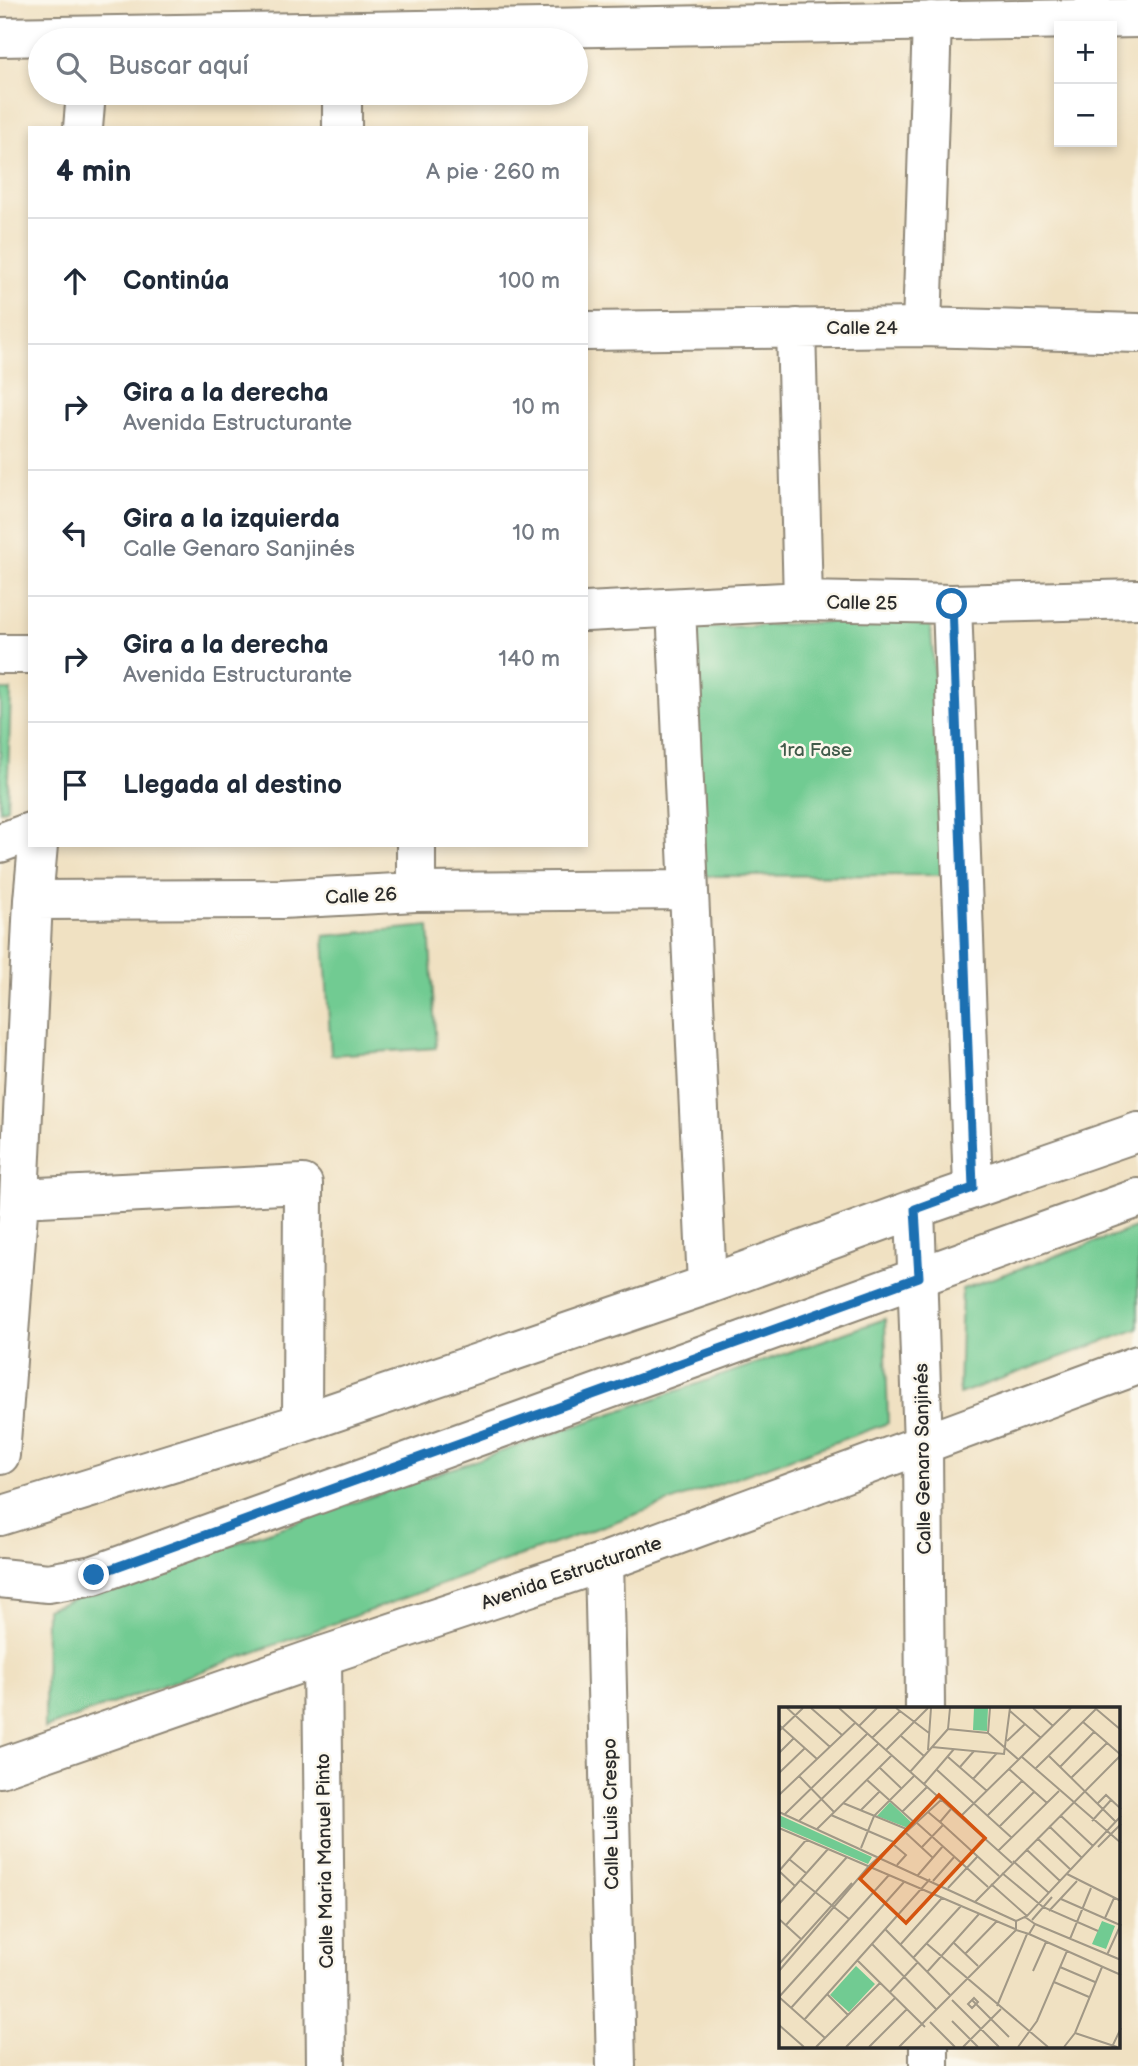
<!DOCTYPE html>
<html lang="es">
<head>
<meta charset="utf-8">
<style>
  :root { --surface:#fff; --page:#f6f6f7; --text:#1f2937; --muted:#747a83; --line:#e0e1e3 }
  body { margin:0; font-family:"Balsamiq Sans",sans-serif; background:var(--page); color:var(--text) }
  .controls { position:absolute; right:21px; top:21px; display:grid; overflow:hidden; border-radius:0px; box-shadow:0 4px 10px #0003 }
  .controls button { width:63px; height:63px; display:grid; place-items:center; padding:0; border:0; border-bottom:2px solid var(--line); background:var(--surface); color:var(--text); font:35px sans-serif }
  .stop { position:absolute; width:21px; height:21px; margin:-16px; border:5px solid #1f6fb2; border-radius:50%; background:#fff }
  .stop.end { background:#1f6fb2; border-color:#fff; box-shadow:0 2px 7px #0008 }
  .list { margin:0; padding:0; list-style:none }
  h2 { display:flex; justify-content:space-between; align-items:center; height:91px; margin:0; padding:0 28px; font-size:30px }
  h2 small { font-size:23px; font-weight:400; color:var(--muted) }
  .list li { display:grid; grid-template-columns:46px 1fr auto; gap:21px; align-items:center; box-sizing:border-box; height:126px; padding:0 28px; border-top:2px solid var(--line) }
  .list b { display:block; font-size:26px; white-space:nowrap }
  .list p { margin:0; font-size:23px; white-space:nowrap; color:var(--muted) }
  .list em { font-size:23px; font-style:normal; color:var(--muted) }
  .icon { flex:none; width:38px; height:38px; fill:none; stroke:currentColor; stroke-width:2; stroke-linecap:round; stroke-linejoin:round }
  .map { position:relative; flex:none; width:1138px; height:2066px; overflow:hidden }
  .search { position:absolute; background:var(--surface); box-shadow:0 4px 10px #0003; left:28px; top:28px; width:560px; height:77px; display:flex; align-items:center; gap:18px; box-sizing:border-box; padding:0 24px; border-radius:38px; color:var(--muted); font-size:26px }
  .panel { position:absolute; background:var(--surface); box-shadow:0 4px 10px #0003; left:28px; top:126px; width:560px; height:721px; border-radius:0px }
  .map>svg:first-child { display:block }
  .green { fill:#71cb92; stroke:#4e7b5e; stroke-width:2 }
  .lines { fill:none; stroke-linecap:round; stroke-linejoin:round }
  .street-casing { stroke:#8e8676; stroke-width:42 }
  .secondary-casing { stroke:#8e8676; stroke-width:42 }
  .primary-casing { stroke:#8e8676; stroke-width:42 }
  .street { stroke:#fff; stroke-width:38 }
  .secondary { stroke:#fff; stroke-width:38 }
  .primary { stroke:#fff; stroke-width:38 }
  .route { stroke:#1f6fb2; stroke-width:9 }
  .labels { text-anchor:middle; stroke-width:5; stroke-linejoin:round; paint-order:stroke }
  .street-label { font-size:19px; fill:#2b2b2b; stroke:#fbf7ec }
  .park-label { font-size:19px; fill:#405b4a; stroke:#fbf7ec }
  .inset-road { fill:none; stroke:#a19886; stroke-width:2 }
  .view { fill:#d5540f; fill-opacity:0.15; stroke:#d5540f; stroke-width:3.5 }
  .inset-edge { fill:none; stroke:#2b2b2b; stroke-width:3.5 }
</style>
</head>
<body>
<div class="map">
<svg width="1138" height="2066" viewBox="0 0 1138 2066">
  <rect width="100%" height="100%" fill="#fbf7ec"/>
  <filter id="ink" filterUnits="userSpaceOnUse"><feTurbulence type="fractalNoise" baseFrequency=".0143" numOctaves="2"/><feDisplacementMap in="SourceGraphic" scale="14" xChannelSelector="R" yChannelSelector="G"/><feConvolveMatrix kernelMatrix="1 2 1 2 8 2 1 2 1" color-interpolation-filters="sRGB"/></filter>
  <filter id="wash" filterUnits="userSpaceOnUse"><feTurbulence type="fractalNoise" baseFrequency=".00686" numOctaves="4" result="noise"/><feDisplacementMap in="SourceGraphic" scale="28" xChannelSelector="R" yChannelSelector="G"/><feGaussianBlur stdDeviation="1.57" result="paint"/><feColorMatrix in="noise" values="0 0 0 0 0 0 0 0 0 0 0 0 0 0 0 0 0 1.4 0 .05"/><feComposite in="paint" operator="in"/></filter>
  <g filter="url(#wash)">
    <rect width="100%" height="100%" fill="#f0e1c2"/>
    <path class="green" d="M930,617L950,875L696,876L688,629Z
      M0,690H11L7,808L0,811Z
      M429,926L436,1048L331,1055L324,936Z
      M1138,1227V1329L959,1394L962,1289Z
      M885,1319L888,1423L45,1728L46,1609Z"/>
  </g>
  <g filter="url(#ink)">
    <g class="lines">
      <defs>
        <path id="street" d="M342,93V128
          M83,128L86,93
          M922,327L932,21
          M796,328L803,601
          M586,331L922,327L1138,333
          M952,604L973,1188
          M676,608L707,1285
          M586,612L803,601L952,604L1138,599
          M0,654H30
          M0,843L30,832
          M416,892V845
          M33,900L281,899L416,892L688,890
          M19,1198L303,1184L302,1423
          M915,1209L923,1445L925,1709
          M0,1455L19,1198L33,900L38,845
          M0,1516L302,1423L707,1285L915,1209L1138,1132
          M604,1562L616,2066
          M322,1656L326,2066
          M929,2047V2066"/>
        <path id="secondary" d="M0,37L1138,18"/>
        <path id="primary" d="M0,1578L48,1583L94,1575L1138,1198
          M0,1768L322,1656L604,1562L1138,1365"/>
      </defs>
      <use href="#street" class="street-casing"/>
      <use href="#secondary" class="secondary-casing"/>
      <use href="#primary" class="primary-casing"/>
      <use href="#street" class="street"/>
      <use href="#secondary" class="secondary"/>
      <use href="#primary" class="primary"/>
    </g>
  </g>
  <g class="lines" filter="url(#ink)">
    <path class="route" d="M94,1575L919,1277L915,1209L973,1188L952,604"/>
  </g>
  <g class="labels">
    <g class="street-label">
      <text x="862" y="334">Calle 24</text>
      <text transform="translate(862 602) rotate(1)" y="7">Calle 25</text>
      <text transform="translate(361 895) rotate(-3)" y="7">Calle 26</text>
      <text transform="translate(922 1459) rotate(-91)" y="7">Calle Genaro Sanjinés</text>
      <text transform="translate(571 1572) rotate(-19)" y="7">Avenida Estructurante</text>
      <text transform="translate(610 1814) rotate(-91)" y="7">Calle Luis Crespo</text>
      <text transform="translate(324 1861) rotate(-91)" y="7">Calle Maria Manuel Pinto</text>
    </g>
    <g class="park-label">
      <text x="816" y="756">1ra Fase</text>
    </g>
  </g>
  <g transform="translate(779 1707)">
    <rect width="341" height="341" fill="#f0e1c2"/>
    <path d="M195,1H209L208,24L194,23ZM111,95L134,117L129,121L98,109ZM0,108L93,150L89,157L0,119ZM323,214L336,219L327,242L313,237ZM77,259L96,277L70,305L51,288Z" fill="#71cb92"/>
    <path class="inset-road" d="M8,1L51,40M32,1L63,28M60,1L233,156M117,1L150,26M254,1L274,19M316,1L342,23M231,4L262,31M304,15L342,48M0,18L38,52M80,19L98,1M169,22L209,26M169,22L171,1M0,24L24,1M209,26L240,53M209,26L211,1M122,29L145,49M93,31L121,4M228,34L246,17M153,40L225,47L231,1M107,43L149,1M149,43L152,1M0,46L15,31M270,49L336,114M169,50L208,84M243,50L342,136M100,60L122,81M181,60L195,44M281,60L315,25M230,62L268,96M256,62L317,2M158,63L233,131M131,65L169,22M0,66L26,41M20,69L55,105M292,71L328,36M194,72L218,46M88,73L137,117M145,77L175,42M0,88L76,16M64,96L130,123M318,97L327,88L342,102M82,103L101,84M0,105L237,214M123,105L148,80M149,105L161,115L172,102M6,107L88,27M52,108L117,136M281,108L314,139M208,109L243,74M181,110L292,1M20,114L99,37M313,114L332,93M161,115L220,169M138,116L209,180M270,119L303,151M220,120L255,85M0,121L236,222M38,122L113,48M127,126L154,151M258,131L292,163M115,138L127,148L118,158M143,140L164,118M319,140L342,117M82,141L95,109L135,69M247,142L281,174M219,144L280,84M10,152L27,166M234,154L270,186M0,164L28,132M0,164L16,179M223,166L264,200L319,224M288,167L342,194M139,168L164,139M21,173L70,212M154,174L176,149M212,177L248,209M169,181L198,150M282,192L341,218M196,195L342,48M0,197L49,142M270,204L298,174M246,210L256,217L250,227L237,223V214L248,209L342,109M326,211L335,191M0,212L23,233M253,213L273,190M256,217L342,253M7,218L68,150M106,222L171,288M250,227L342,268M291,232L312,181M147,236L269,340M175,236L199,259M93,237L157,302M121,238L163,191M186,247L218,214M328,248L342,217M134,251L182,199M78,253L146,320M0,257L73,176M281,260L316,275M0,264L90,159L162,93M254,264L267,235M148,265L200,207M275,275L310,290M110,286L139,255M48,287L69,308M0,290L110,168M0,290L46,331M195,291L199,295L193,301L189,297ZM173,293L220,340M193,293L230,330M218,299L248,227M12,301L125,175M25,313L151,172M173,314L199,340M151,315L176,340M0,318L25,340M296,326L338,340M37,340L101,276M67,340L116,291M90,340L128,302M120,340L237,223M184,340L222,302M239,340L258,314L288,244M285,340L296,326L323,260M333,340L342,321"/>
    <path class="view" d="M160,88L206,131L127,216L81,172Z"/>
    <rect width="341" height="341" class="inset-edge"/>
  </g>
</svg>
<div class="controls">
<button>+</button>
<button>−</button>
</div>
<div class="stop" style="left:952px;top:604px"></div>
<div class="stop end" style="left:94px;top:1575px"></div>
<div class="search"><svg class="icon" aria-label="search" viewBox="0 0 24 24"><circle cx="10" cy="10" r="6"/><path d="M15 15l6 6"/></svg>Buscar aquí</div>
<section class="panel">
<h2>4 min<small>A pie · 260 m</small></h2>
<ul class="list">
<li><svg class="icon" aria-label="ahead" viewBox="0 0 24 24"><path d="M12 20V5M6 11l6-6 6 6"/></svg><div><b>Continúa</b></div><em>100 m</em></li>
<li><svg class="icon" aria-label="right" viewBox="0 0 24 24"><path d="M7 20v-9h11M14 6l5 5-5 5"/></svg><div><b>Gira a la derecha</b><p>Avenida Estructurante</p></div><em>10 m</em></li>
<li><svg class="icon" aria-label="left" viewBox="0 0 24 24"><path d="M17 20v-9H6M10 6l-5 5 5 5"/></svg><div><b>Gira a la izquierda</b><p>Calle Genaro Sanjinés</p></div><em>10 m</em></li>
<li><svg class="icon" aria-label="right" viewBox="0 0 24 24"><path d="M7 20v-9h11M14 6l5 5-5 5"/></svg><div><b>Gira a la derecha</b><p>Avenida Estructurante</p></div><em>140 m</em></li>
<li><svg class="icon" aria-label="arrive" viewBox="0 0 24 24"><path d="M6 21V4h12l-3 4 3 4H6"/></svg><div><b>Llegada al destino</b></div></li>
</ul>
</section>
</div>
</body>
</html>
